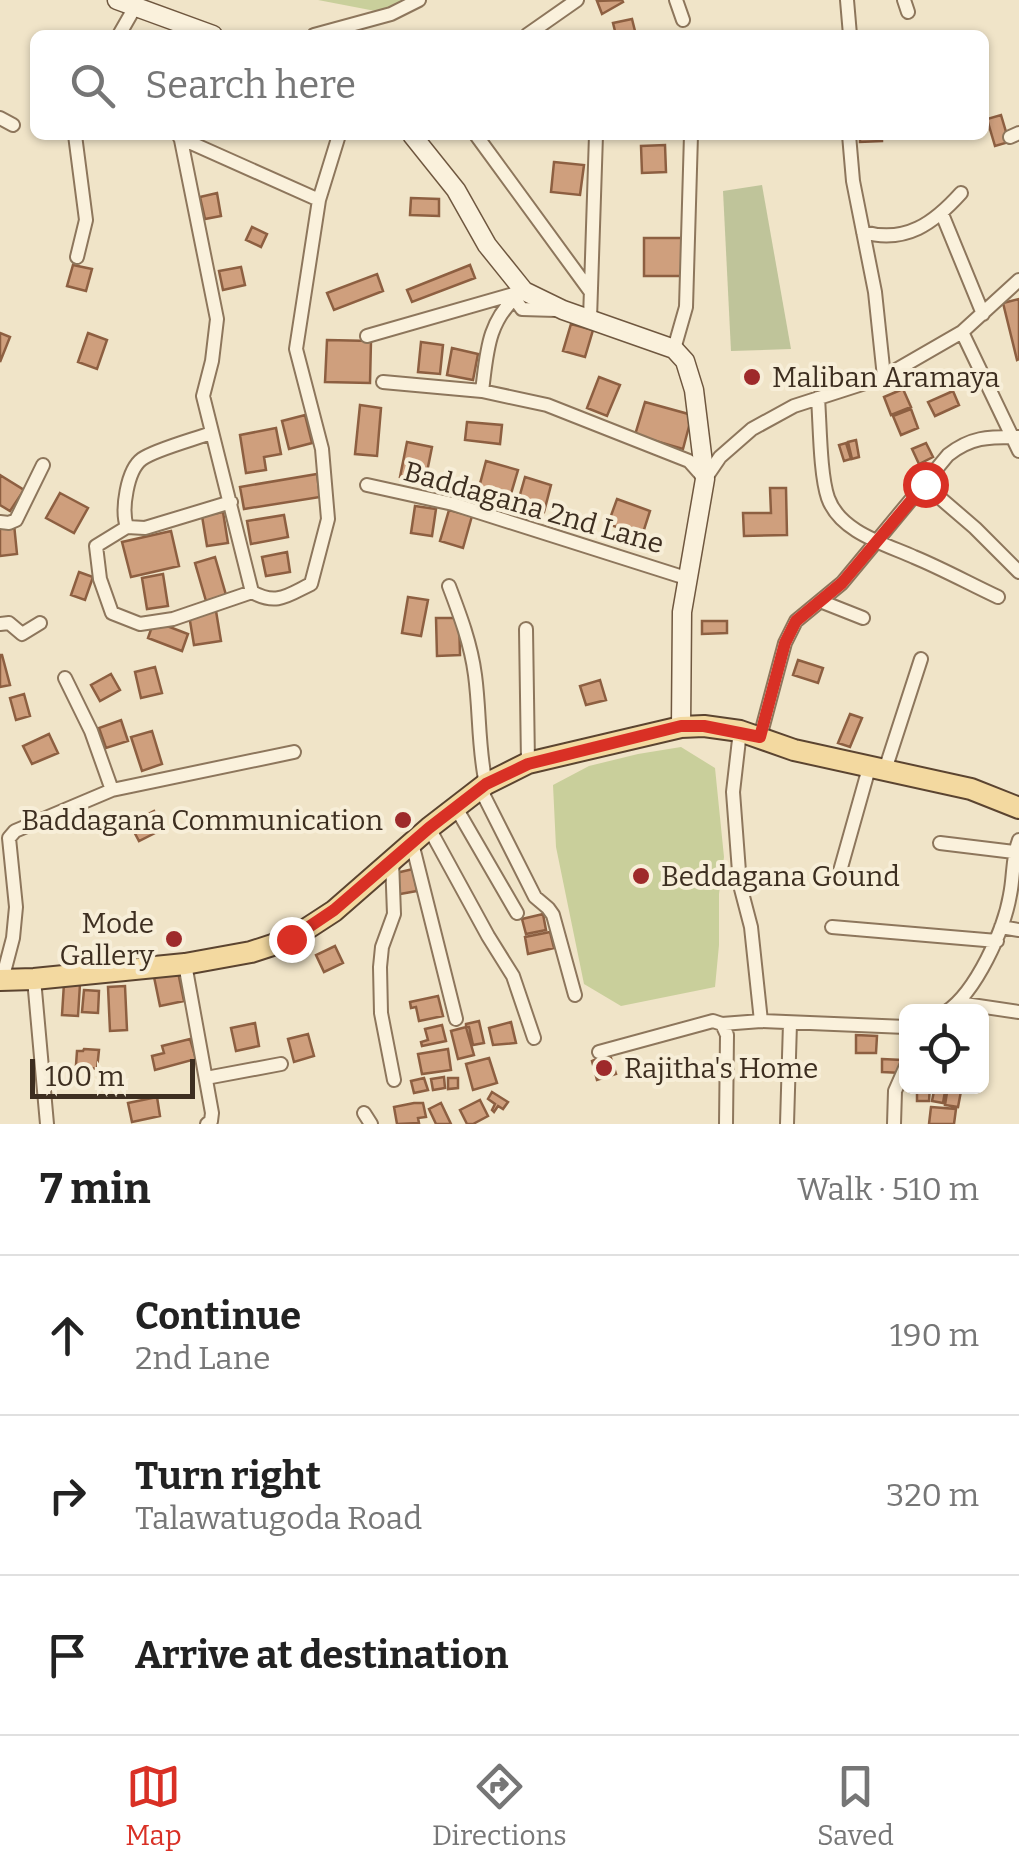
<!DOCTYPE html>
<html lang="en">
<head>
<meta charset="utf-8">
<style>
  :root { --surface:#fff; --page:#f2f2f2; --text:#222; --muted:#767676; --line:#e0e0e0; --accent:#d93025 }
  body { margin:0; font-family:Bitter,serif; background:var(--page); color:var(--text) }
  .controls { position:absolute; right:30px; bottom:30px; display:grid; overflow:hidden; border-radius:15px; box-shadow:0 2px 8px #0004 }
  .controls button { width:90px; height:90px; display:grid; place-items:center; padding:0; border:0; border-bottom:2px solid var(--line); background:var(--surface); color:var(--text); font:50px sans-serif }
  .scale { position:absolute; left:30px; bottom:25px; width:165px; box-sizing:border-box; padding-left:10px; border:5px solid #3d2e20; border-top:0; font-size:28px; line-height:35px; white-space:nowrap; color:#3d2e20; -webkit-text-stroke:8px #f7eed8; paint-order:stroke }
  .stop { position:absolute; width:30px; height:30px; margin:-22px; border:8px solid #d93025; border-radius:50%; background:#fff }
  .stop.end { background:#d93025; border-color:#fff; box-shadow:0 2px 10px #0008 }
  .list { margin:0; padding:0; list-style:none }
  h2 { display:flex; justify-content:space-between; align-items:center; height:130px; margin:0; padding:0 40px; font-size:42px }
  h2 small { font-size:32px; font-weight:400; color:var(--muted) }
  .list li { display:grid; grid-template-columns:65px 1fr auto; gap:30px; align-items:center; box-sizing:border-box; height:160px; padding:0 40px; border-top:2px solid var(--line) }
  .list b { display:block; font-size:38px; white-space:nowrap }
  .list p { margin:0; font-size:32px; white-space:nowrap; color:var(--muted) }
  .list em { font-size:32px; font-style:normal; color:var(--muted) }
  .icon { flex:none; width:55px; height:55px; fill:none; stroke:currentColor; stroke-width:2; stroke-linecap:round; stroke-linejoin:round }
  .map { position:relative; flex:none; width:1019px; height:1124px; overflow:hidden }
  .search { position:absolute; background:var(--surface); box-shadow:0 2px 8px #0004; left:30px; right:30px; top:30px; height:110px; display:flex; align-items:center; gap:25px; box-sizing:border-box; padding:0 35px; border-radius:15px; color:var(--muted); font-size:38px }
  .sheet { height:610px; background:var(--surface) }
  nav { display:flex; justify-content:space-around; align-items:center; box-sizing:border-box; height:140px; border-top:2px solid var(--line); background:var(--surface); font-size:28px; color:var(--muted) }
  nav a { display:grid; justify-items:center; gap:5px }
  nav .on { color:var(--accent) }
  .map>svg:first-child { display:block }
  .green { fill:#c9cf9b }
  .cemetery { fill:#bfc49a }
  .building { fill:#cf9f7d; stroke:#8d5f41; stroke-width:2.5 }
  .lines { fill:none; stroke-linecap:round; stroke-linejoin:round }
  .street-casing { stroke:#8d765c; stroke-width:16 }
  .secondary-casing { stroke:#6f573f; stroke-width:21 }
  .primary-casing { stroke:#5b4430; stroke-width:24 }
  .street { stroke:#faf1dc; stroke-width:12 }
  .secondary { stroke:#faf1dc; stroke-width:18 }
  .primary { stroke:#f3d9a0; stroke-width:20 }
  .route { stroke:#d93025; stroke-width:12 }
  .poi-dot { fill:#9e2a2b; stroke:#f7eed8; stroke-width:4 }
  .labels { text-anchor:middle; stroke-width:8; stroke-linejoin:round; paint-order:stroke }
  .poi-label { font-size:28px; fill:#3d2e20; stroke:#f7eed8; text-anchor:start }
  .street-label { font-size:28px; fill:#3d2e20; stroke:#f7eed8 }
</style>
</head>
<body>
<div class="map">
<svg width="1019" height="1124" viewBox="0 0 1019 1124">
  <rect width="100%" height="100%" fill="#f0e4c8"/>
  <path class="green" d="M318,0H419L391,14Z
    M681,747L715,768L724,857L719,894V945L715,987L621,1006L584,984L556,847L553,785L589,766L638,754Z"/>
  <path class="cemetery" d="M762,185L791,349L731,351L723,191Z"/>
  <path class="building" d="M622,0L623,2L602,14L597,1Z
    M632,19L636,35H616L613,23Z
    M1001,115L1009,142L995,146L987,119Z
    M860,135H882V141L860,142Z
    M665,145L666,172L642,173L641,146Z
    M554,162L584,165L580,195L551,192Z
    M217,193L221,216L205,219L200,197Z
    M411,198L439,199V216L410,215Z
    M252,227L267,234L261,247L246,240Z
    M644,238H684V276H644Z
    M73,265L92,269L86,291L67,286Z
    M470,265L475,278L412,302L407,290Z
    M241,267L245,285L223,290L219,271Z
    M377,274L383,291L334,310L327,293Z
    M1019,299V359L1017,360L1003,303Z
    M571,324L593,330L585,357L563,351Z
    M0,333L10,337L0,362Z
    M88,333L107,340L97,369L78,362Z
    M327,340L371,341L370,383L325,382Z
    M421,342L443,345L440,374L418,372Z
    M452,348L478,354L473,380L447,375Z
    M937,374L940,381L921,388L919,381Z
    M599,377L620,385L607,416L587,408Z
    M903,389L911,407L891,415L884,397Z
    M953,391L959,405L935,416L928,402Z
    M645,402L692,415L683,449L635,435Z
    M360,405L381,408L377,456L355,454Z
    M911,409L918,428L901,435L893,416Z
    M305,415L312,443L289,449L282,421Z
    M467,422L502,425L500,444L465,440Z
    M276,428L281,454L264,457L266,470L246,473L240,435Z
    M856,440L859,457L852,459L848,442Z
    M407,442L432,447L425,482L400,477Z
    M846,443L851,459L844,461L839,445Z
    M926,443L933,457L919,464L912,449Z
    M486,461L518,470L508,504L477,495Z
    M317,474L320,497L244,509L240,487Z
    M0,475L24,490L10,511L0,505Z
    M525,477L551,485L544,512L517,505Z
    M770,488H786L787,535L744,536L743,513H771Z
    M60,493L88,508L74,533L46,518Z
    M617,499L650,511L642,536L608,524Z
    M415,506L436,509L432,536L411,533Z
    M449,510L472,516L463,548L440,541Z
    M223,512L228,543L207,546L202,516Z
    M284,515L288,537L251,544L247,521Z
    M14,524L17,554L0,556V525Z
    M171,531L179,566L131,577L122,542Z
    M287,552L290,572L266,576L262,557Z
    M215,557L226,595L206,601L195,563Z
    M79,572L93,577L85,600L71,595Z
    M163,574L168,606L147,609L142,578Z
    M408,597L428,600L421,636L402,633Z
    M216,611L221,641L194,645L189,615Z
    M436,618H459L460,655L437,656Z
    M154,621L188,634L182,651L148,638Z
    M702,621H727V633L702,634Z
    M0,655H2L10,685L0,687Z
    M798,660L823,668L818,683L793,675Z
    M155,667L162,693L141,698L135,672Z
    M111,674L120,690L100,701L91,685Z
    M600,680L606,700L586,705L580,686Z
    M24,694L30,716L16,720L10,698Z
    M850,714L862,718L850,747L838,743Z
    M121,720L128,741L106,748L99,728Z
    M152,731L162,764L142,771L131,737Z
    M49,734L58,753L32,764L23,746Z
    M154,811L163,829L139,841L130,824Z
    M413,869L417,891L400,894L396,873Z
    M543,914L546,930L526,934L522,919Z
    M550,932L554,948L528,954L525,937Z
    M335,946L343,963L324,972L316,955Z
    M178,972L184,1001L160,1006L154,977Z
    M64,983L80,984L78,1016L62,1015Z
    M125,986L127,1030L110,1031L108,987Z
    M84,990L99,991L98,1013L82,1012Z
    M438,996L443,1016L419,1021L416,1007L411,1008L410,1002Z
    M479,1021L484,1043L473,1045L469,1027H466V1024Z
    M511,1022L516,1043L493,1045L489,1028Z
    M255,1023L259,1046L236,1051L231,1028Z
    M442,1025L446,1041L422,1046L421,1042L428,1040L425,1029Z
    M466,1027L474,1055L458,1059L451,1031Z
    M308,1034L314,1056L294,1062L288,1039Z
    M856,1035L877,1036L876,1053H856Z
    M190,1039L196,1059L155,1070L152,1056L164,1053L162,1046Z
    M84,1049L99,1050L97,1069L76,1065L77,1051H83Z
    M448,1049L451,1070L422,1074L418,1054Z
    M489,1058L497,1083L473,1090L466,1064Z
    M599,1058L600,1062L611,1058L616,1074L597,1080L592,1061Z
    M882,1059L902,1060V1073L882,1072Z
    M444,1077L445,1088L433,1090L431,1079Z
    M424,1078L428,1090L414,1093L411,1081Z
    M448,1078H458V1088L448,1089Z
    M917,1086H930L929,1101H917Z
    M935,1086H946L943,1103L932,1101Z
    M948,1086H962L958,1107L945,1105Z
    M492,1092L508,1102L503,1109L498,1106L494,1112L492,1110L495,1104L488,1099Z
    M157,1097L160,1116L132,1122L128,1103Z
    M480,1100L488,1116L473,1124H467L460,1110Z
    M414,1103H423L426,1117L418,1118L419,1123L397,1124L394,1107Z
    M441,1103L451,1124H436L429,1109Z
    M931,1107L956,1109L954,1124H929Z"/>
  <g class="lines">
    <defs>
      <path id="street" d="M676,0L683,20
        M847,0L850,35
        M904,0L908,12
        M119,35L135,7
        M314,35L391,14L419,0
        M527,35L577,0
        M0,118L13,125
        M75,135L86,220L77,257
        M180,135L217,319L212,361L203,396L252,592C277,606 288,595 311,584L328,519L322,449L296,349L319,200L339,135
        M476,135L590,291
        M849,135L853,181L875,292L884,377
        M1010,137L1019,133
        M180,138L319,200
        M942,214L983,314
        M863,232C906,244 934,223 961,193
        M514,298L522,309L556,310
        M590,319L596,135
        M962,332L1019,451
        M367,336L524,291
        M674,349L686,307L691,135
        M383,382L482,391L547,405L689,461L705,479L720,457L752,429L794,406L884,377L962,332L1019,280
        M482,391C487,353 487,322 518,295
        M818,398C820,425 820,475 828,498C840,532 885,544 914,557C943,569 970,584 998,597
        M211,433C195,439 154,450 142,459C127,470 121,510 127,527L145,528L231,502
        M367,485L453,504L686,578
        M925,485L975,528L1019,572
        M0,522L9,523L16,520L43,465
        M127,527L96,546L100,579L112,613L140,624L173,619L252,592
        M449,586C460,615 471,644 475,675C480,712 478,748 486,784
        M820,601L863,618
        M0,624L9,623L22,634L40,623
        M526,629L528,763
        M65,678L91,731L112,790
        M740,731L733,792L740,885L751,927L761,1021
        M760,737L785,643L796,621L842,583L948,455C972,436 990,437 1019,437
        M885,770L921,659
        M480,788L535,897L548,908L553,915L575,995
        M455,806L517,913
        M429,828L488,936L513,976L534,1038
        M412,843L456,1019
        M940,843L1014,852
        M392,860L394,914L382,947L380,967L381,1013L394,1080
        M840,871L869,768
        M832,927L997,941
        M1001,927L1019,930
        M185,964L212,1113L211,1121L207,1124
        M34,979L47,1124
        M2,980L13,938L16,907L9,838L15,831L112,790L294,752
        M958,1003L1019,1012
        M946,1012C976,992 1004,930 1010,895C1014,876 1012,858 1019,840
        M722,1024L727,1035L726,1124
        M599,1052L713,1021L722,1024L761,1021L906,1027
        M206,1078L281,1064
        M364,1113L371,1124
        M787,1124L790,1023
        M894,1124L895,1091L906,1066"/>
      <path id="secondary" d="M117,0L213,35
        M412,135L456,190L487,245L524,291L563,310L674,349L685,361L694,390L705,479L682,612L681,727"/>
      <path id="primary" d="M0,980L34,979L185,964L251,952L291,939L334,911L429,828L486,784L528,763L681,727L704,726L740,731L794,750L971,789L1019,808"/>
    </defs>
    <use href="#street" class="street-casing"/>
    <use href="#secondary" class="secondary-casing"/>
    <use href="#primary" class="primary-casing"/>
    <use href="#street" class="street"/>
    <use href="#secondary" class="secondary"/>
    <use href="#primary" class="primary"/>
  </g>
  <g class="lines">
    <path class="route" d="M291,939L334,910L429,828L486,784L528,764L681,726H704L760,737L785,643L796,621L842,583L925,484"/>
  </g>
  <g class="poi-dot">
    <circle cx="752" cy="377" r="10"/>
    <circle cx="403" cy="820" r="10"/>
    <circle cx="641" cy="876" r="10"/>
    <circle cx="174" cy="939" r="10"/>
    <circle cx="604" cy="1068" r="10"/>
  </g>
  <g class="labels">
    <g class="poi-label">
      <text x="772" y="387">Maliban Aramaya</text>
      <text x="383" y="830" text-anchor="end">Baddagana Communication</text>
      <text x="661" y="886">Beddagana Gound</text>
      <text x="154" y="933" text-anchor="end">Mode<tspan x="154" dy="32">Gallery</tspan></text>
      <text x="624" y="1078">Rajitha's Home</text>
    </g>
    <g class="street-label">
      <text transform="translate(534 507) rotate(16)" y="10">Baddagana 2nd Lane</text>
    </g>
  </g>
</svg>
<div class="controls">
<button><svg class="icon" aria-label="locate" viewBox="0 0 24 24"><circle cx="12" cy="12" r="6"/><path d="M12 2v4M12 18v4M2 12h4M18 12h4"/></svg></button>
</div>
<div class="scale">100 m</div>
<div class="stop" style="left:925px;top:484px"></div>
<div class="stop end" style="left:291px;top:939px"></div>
<div class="search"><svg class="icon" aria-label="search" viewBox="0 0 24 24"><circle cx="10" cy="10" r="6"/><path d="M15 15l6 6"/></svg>Search here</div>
</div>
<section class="sheet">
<h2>7 min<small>Walk · 510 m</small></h2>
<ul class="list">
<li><svg class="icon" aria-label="ahead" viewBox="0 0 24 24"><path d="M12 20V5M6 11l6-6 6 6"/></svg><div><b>Continue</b><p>2nd Lane</p></div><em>190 m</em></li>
<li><svg class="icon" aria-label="right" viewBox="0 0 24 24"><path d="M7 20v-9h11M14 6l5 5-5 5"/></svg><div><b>Turn right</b><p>Talawatugoda Road</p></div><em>320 m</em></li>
<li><svg class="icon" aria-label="arrive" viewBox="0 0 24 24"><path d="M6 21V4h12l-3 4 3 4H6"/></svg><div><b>Arrive at destination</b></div></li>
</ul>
</section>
<nav>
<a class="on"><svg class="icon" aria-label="map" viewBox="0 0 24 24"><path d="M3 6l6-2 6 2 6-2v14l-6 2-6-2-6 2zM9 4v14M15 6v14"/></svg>Map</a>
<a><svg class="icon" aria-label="directions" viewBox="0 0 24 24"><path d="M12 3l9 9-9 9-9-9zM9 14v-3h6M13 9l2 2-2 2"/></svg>Directions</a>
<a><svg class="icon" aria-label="saved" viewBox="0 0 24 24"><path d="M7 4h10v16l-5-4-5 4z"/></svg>Saved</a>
</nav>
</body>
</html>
